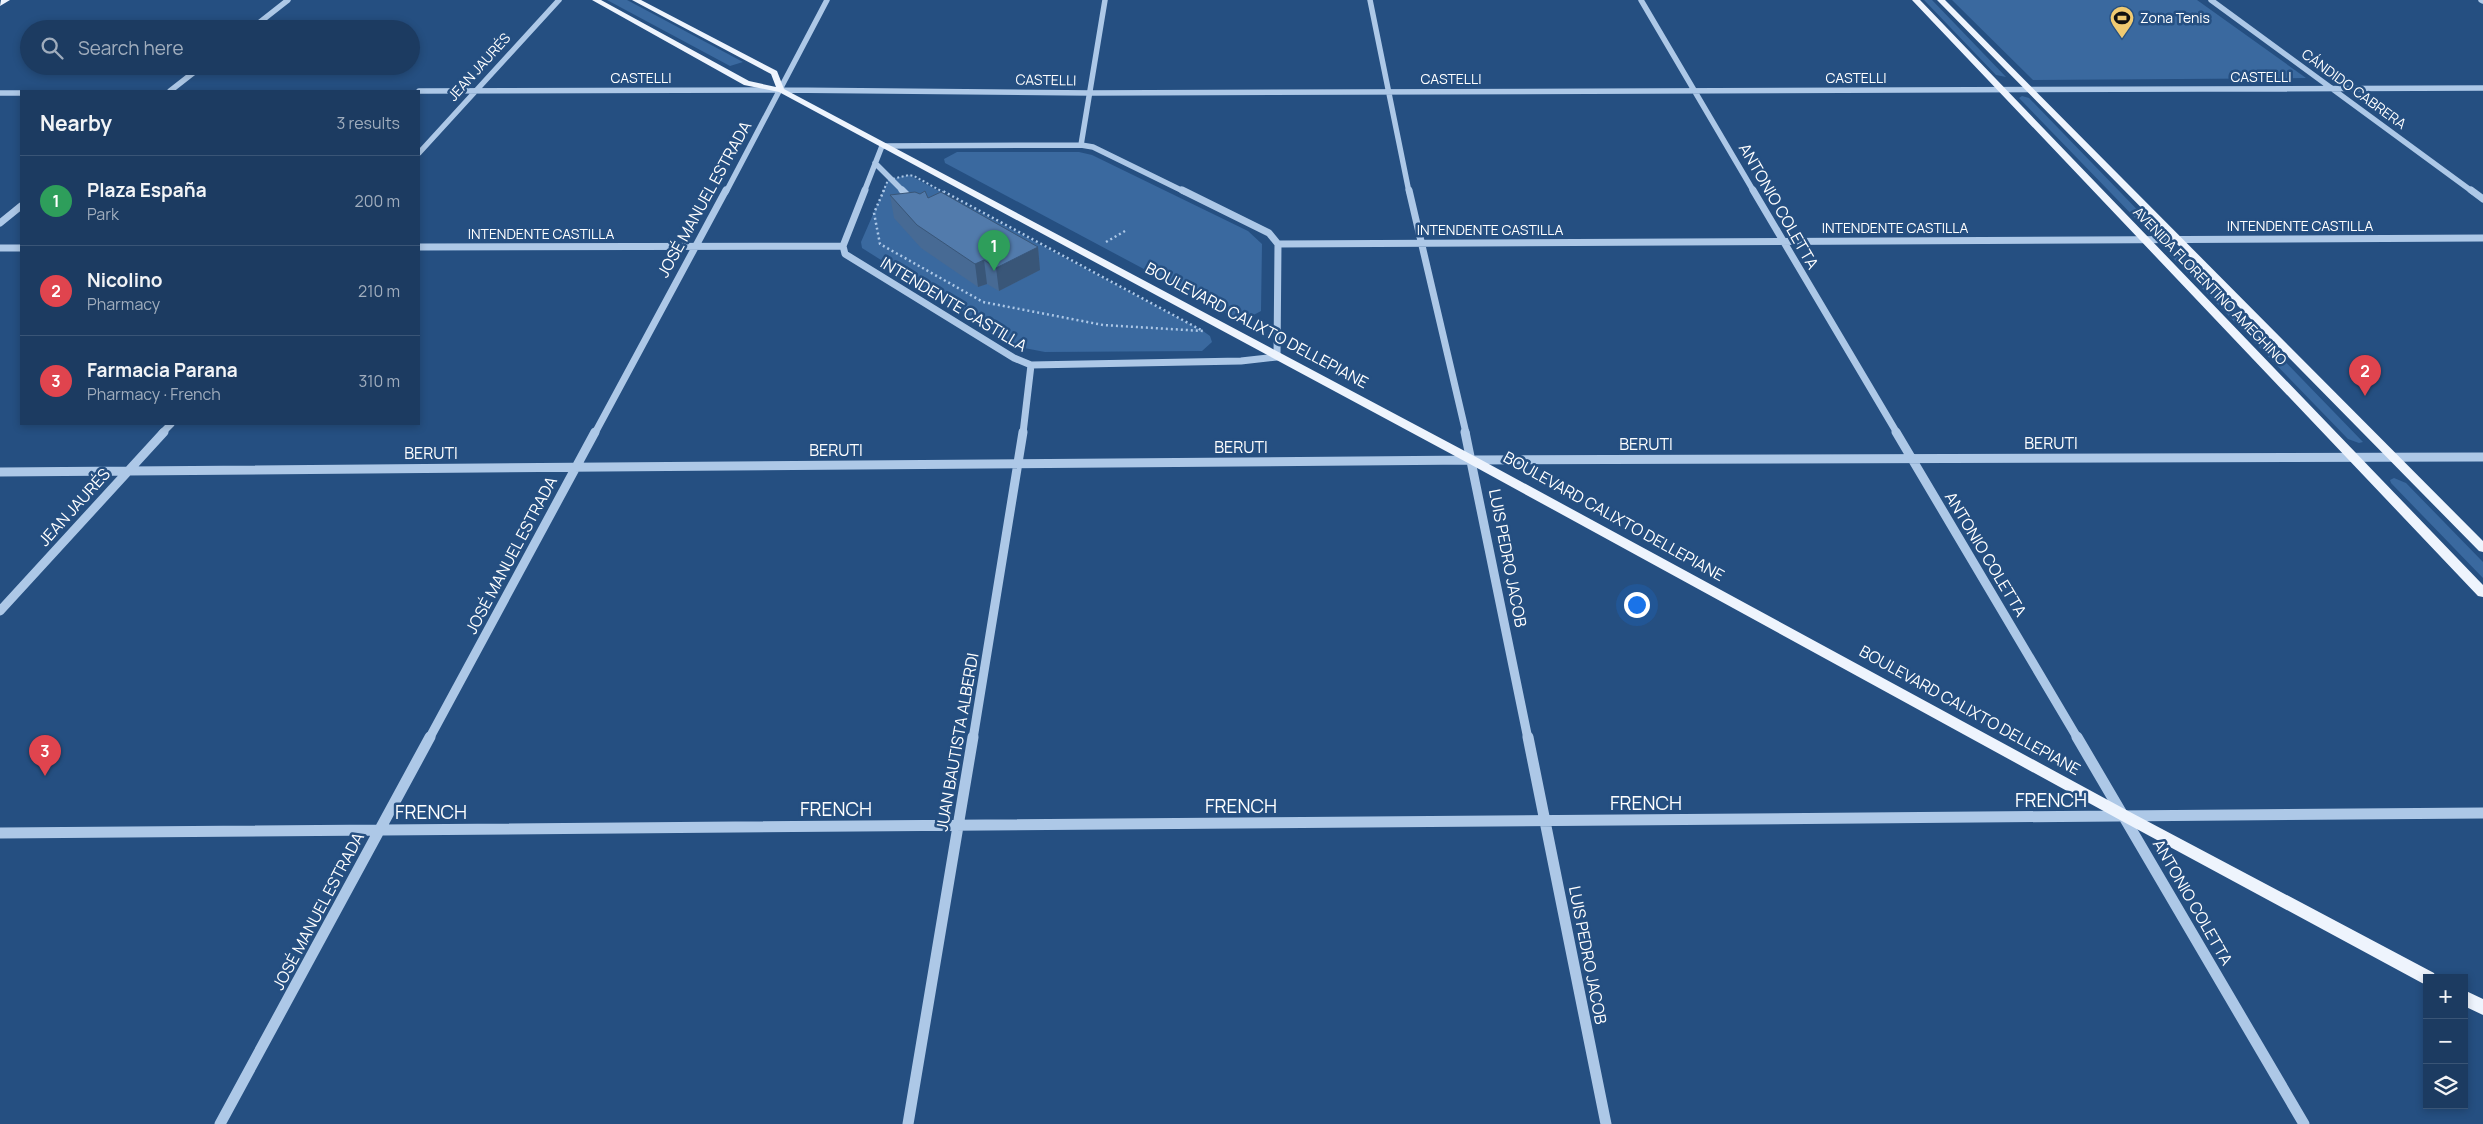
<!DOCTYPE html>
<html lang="en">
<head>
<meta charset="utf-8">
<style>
  :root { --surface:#1c3b61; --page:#29466a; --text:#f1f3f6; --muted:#a0adbd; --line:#3a5576; --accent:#f0ca71 }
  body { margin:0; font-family:Manrope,sans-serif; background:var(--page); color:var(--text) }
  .controls { position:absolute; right:15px; bottom:15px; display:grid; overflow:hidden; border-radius:0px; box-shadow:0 2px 8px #0003 }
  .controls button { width:45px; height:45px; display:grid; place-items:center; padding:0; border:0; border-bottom:1px solid var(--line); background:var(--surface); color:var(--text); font:25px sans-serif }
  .you { position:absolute; left:1636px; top:604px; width:18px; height:18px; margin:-12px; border:4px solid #fff; border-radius:50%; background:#1a73e8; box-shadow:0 0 0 8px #1a73e833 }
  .badge { display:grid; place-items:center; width:32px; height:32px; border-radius:50%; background:var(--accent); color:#fff; font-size:16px; font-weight:700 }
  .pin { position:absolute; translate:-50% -41px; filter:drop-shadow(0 1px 2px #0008) }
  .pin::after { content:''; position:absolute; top:26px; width:18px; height:15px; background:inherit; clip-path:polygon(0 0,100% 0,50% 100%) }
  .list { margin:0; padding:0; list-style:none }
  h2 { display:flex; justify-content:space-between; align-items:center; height:65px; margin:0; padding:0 20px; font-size:21px }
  h2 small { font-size:16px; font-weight:400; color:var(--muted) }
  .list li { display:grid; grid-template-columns:32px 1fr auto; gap:15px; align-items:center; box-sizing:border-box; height:90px; padding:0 20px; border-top:1px solid var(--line) }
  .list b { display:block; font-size:19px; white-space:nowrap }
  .list p { margin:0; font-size:16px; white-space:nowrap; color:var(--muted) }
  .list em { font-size:16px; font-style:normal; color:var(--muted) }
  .icon { flex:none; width:28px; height:28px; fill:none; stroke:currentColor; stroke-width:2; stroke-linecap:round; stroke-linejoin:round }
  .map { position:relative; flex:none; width:2483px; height:1124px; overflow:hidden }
  .search { position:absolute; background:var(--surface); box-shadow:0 2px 8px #0003; left:20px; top:20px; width:400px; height:55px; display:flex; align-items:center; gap:12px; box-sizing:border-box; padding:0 18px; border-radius:28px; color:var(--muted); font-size:19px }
  .panel { position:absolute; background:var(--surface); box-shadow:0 2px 8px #0003; left:20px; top:90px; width:400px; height:335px; border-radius:0px }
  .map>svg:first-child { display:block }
  .green { fill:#3a699f }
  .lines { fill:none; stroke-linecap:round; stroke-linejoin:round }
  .path-far1 { stroke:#adc8e7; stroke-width:2; stroke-dasharray:2 2.5; stroke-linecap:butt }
  .path { stroke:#adc8e7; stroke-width:2.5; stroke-dasharray:2 3; stroke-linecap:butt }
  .minor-far3 { stroke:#adc8e7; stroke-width:5.5 }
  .minor-far2 { stroke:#adc8e7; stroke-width:7 }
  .minor-far1 { stroke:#adc8e7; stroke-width:9 }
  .minor { stroke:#adc8e7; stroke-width:11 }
  .major { fill:#eef4fd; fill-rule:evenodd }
  .wall { fill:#476a94 }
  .shaded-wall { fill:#395678 }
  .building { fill:#527bac; stroke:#395678 }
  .labels { text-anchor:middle; stroke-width:5; stroke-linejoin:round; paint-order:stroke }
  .far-poi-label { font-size:14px; fill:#fff; stroke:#254f81; text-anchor:start }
  .far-street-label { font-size:14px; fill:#fff; stroke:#254f81 }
  .street-label { font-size:16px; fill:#fff; stroke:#254f81 }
  .near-street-label { font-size:19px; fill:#fff; stroke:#254f81 }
</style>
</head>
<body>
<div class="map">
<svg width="2483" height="1124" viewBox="0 0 2483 1124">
  <rect width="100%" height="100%" fill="#254f81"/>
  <path class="green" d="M607,0H627L743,62L730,66Z
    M1924,0H1932L2006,77L1996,75Z
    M1952,0H2197L2306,78L2033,80Z
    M2022,96L2029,98L2153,226L2141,224L2019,98Z
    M957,152H1079L1092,155L1248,231L1262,244L1261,311L1248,318L1232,316L945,163L944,159Z
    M909,175L1203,331L1210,336L1212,342L1202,351L1045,352L1019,347L862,248L861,242L888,180Z
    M2173,252L2182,255L2363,442L2359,443L2348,439L2170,255Z
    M2394,478L2406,483L2483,562V578L2391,483L2390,480Z"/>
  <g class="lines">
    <path class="path-far1" d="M883,192L888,180L909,175L914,176L943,192"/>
    <path class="path" d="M884,190L874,213L880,244L983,302L1103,325L1203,331L941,190
      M1106,242L1125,231"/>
    <path class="minor-far3" d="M1370,0L1409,192
      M1641,0L1754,192
      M2211,0L2473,192
      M2481,0L2483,1
      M251,29L288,0
      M170,91L202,66
      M419,91L781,90L1090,93L2483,88
      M0,93H21
      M1081,145L1105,0
      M419,153L559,0
      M875,163L904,192
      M726,192L827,0
      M864,192L882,146L1081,145L1093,147L1185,192"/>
    <path class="minor-far2" d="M865,190L843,246L845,254L1014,358L1031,365L1241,361L1277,357L1278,244L1269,233L1182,190
      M902,190L914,202
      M1409,190L1466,433
      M1753,190L1897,433
      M2471,190L2483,199
      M0,223L21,206
      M1278,244L2483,238
      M419,247L843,246
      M0,248H21
      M162,433L171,424
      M595,433L726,190
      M1023,433L1031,365"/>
    <path class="minor-far1" d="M1465,432L1528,739
      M1896,432L2078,739
      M0,472L1472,460L2483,457
      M0,611L164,432
      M429,739L595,432
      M973,739L1023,432"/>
    <path class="minor" d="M1528,737L1606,1124
      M2077,737L2304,1124
      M0,833L2483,813
      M220,1124L430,737
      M908,1124L973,737"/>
    <path class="major" d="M10,0L0,6L1,0Z
      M592,0H601L749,81L776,87L771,74L632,0H641L777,71L784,89L1476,457L2130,812L2434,973L2436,978H2427V985L2422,983L2120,820L1468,463L779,92L744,85Z
      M1912,0H1920L2483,585V597L2478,596Z
      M1937,0H1945L2483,541V552L2479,551Z
      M2464,990L2483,999V1015L2464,1006Z"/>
  </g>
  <path class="wall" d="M890,195L928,198L1038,247L1040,270L999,291L987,284L978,287L921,248L894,218Z"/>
  <path class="shaded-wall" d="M1038,247L1040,270L999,291L996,268Z
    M984,260L987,284L978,287L975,264Z"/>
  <path class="building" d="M925,191L928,198L941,192L1038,247L996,268L984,260L975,264L917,225L890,195L915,192L920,194Z"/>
  <defs>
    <symbol id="stadium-pin" viewBox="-11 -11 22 30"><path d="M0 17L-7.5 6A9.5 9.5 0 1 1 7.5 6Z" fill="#f0ca71" stroke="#254f81"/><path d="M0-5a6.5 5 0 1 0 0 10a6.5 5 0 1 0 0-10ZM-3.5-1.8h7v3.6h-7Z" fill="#111"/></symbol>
  </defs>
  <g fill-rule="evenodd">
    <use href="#stadium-pin" x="2108" y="4" width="28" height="38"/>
  </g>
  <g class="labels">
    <g class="far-poi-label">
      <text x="2140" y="23">Zona Tenis</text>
    </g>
    <g class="far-street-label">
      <text transform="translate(479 67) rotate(-48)" y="5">JEAN JAURÉS</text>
      <text x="2261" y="82">CASTELLI</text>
      <text x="641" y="83">CASTELLI</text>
      <text x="1856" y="83">CASTELLI</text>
      <text x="1451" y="84">CASTELLI</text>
      <text transform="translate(1046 80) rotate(1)" y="5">CASTELLI</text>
      <text transform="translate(2354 89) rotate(36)" y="5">CÁNDIDO CABRERA</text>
      <text x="2300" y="231">INTENDENTE CASTILLA</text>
      <text x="1895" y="233">INTENDENTE CASTILLA</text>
      <text x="1490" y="235">INTENDENTE CASTILLA</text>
      <text x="541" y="239">INTENDENTE CASTILLA</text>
      <text transform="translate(2210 286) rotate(46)" y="5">AVENIDA FLORENTINO AMEGHINO</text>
    </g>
    <g class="street-label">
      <text transform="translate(704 199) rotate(-61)" y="6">JOSÉ MANUEL ESTRADA</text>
      <text transform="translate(1779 206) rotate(60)" y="6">ANTONIO COLETTA</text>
      <text transform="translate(954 304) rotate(31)" y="6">INTENDENTE CASTILLA</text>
      <text transform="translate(1257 325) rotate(28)" y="6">BOULEVARD CALIXTO DELLEPIANE</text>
      <text x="2051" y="449">BERUTI</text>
      <text x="1646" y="450">BERUTI</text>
      <text x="1241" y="453">BERUTI</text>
      <text x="836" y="456">BERUTI</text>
      <text x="431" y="459">BERUTI</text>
      <text transform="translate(74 507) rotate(-48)" y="6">JEAN JAURÉS</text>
      <text transform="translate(1614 516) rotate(29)" y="6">BOULEVARD CALIXTO DELLEPIANE</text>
      <text transform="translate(1986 554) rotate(59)" y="6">ANTONIO COLETTA</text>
      <text transform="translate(511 555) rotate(-62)" y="6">JOSÉ MANUEL ESTRADA</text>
      <text transform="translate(1508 558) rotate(79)" y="6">LUIS PEDRO JACOB</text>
      <text transform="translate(1970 710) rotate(29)" y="6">BOULEVARD CALIXTO DELLEPIANE</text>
      <text transform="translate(957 742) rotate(-80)" y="6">JUAN BAUTISTA ALBERDI</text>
      <text transform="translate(2193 902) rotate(60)" y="6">ANTONIO COLETTA</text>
      <text transform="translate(318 911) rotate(-62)" y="6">JOSÉ MANUEL ESTRADA</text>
      <text transform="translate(1588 955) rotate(79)" y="6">LUIS PEDRO JACOB</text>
    </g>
    <g class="near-street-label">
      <text x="2051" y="807">FRENCH</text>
      <text x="1646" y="810">FRENCH</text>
      <text x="1241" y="813">FRENCH</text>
      <text x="836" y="816">FRENCH</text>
      <text x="431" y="819">FRENCH</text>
    </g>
  </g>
</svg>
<div class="controls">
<button>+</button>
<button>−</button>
<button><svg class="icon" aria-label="layers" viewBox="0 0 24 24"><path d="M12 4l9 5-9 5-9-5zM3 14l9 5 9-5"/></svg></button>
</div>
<div class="you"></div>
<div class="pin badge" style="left:994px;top:271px;background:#2e9e5b">1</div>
<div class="pin badge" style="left:2365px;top:396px;background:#e0444e">2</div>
<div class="pin badge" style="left:45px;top:776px;background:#e0444e">3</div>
<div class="search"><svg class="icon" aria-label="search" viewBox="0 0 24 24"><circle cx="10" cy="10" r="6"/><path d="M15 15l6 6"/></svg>Search here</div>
<section class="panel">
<h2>Nearby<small>3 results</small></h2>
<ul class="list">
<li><span class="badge" style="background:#2e9e5b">1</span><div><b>Plaza España</b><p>Park</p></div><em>200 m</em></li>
<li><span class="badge" style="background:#e0444e">2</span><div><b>Nicolino</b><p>Pharmacy</p></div><em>210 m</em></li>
<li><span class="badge" style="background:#e0444e">3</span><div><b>Farmacia Parana</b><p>Pharmacy · French</p></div><em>310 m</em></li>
</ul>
</section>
</div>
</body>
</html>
